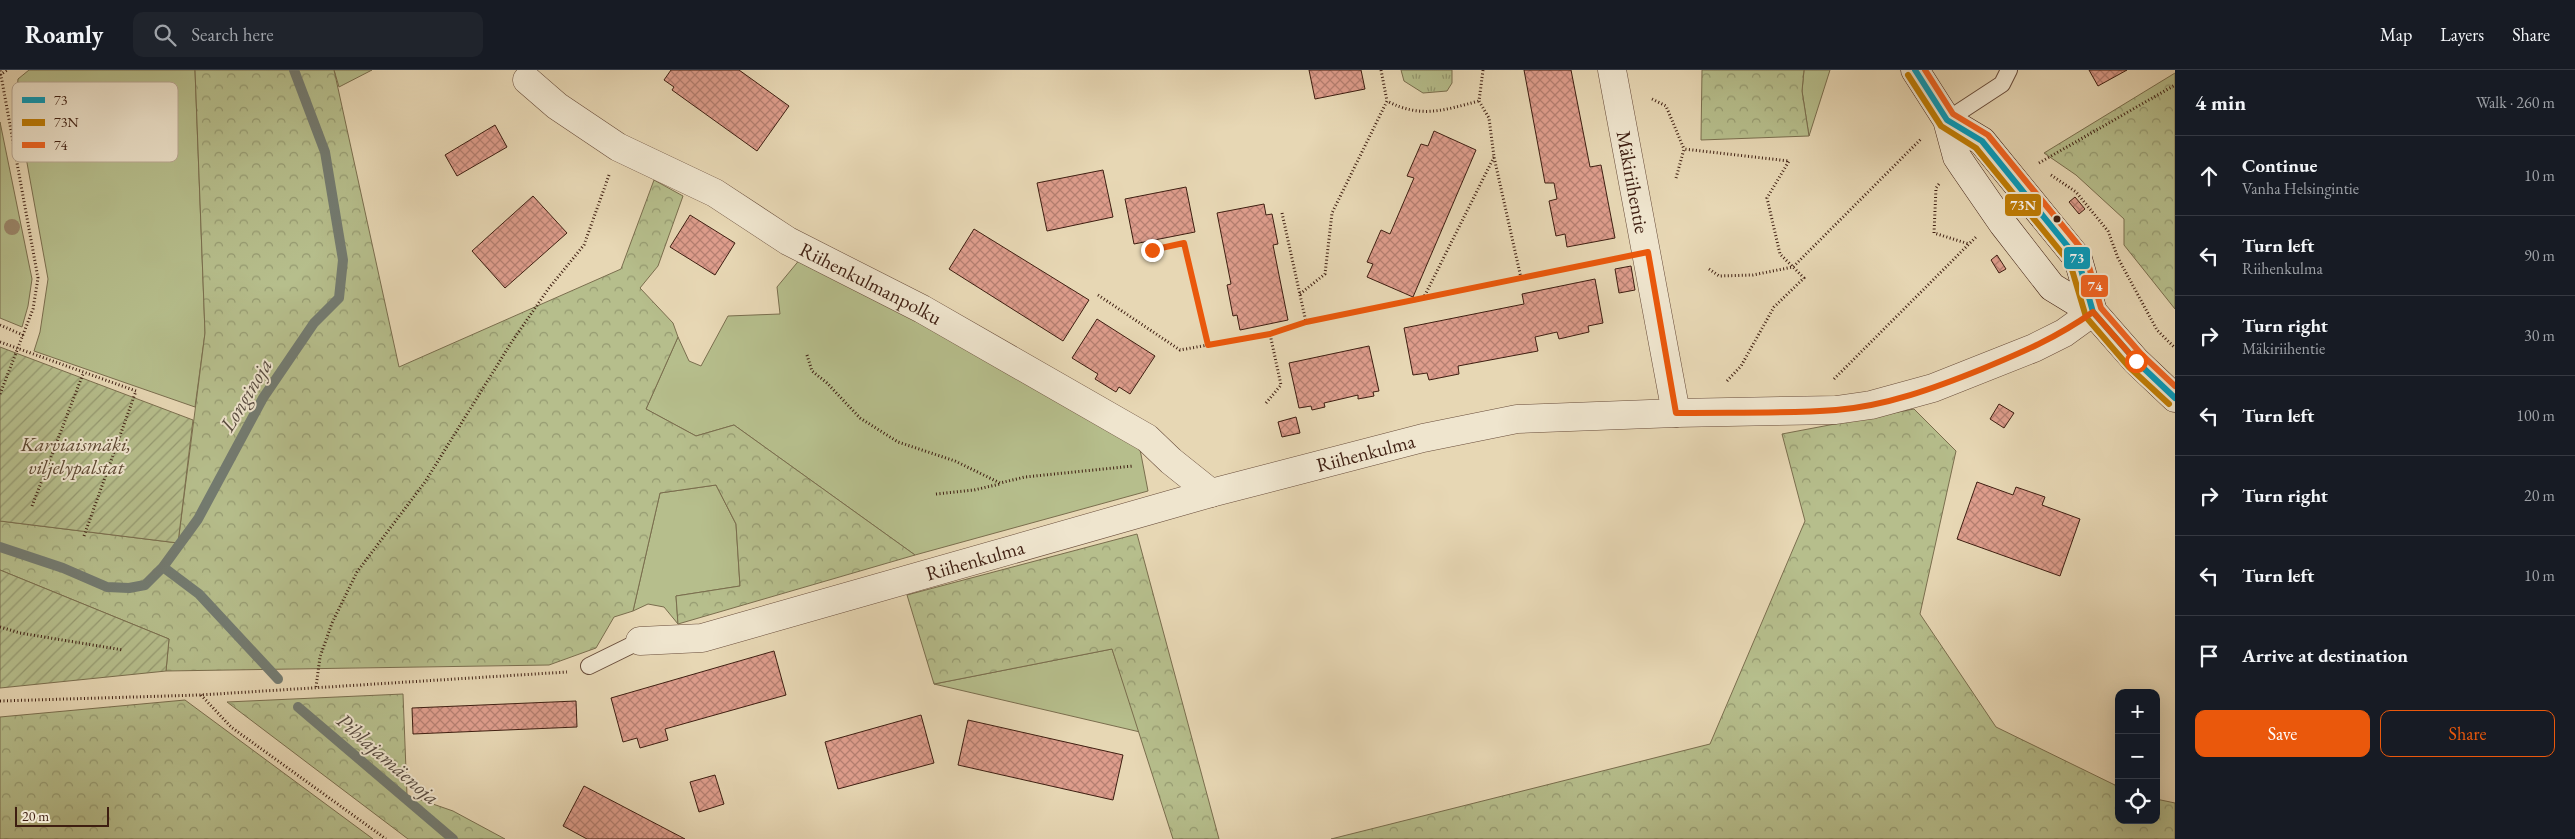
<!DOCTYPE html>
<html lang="en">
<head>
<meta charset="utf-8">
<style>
  :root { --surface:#171b24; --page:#20242c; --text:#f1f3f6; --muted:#9ea1a6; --line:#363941; --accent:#ea580c }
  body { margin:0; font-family:"EB Garamond",serif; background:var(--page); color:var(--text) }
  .controls { position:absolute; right:15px; bottom:15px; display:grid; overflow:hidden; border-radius:10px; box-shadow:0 5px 20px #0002 }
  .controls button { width:45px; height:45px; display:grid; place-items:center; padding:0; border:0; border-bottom:1px solid var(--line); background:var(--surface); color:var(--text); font:25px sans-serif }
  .scale { position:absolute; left:15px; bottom:12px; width:94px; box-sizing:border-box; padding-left:5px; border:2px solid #3e1e11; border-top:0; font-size:14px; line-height:18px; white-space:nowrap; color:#3e1e11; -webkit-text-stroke:4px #efe5ce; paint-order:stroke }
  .stop { position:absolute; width:15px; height:15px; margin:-11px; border:4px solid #ea580c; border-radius:50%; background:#fff }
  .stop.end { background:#ea580c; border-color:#fff; box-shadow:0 1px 5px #0008 }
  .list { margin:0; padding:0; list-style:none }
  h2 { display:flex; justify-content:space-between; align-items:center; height:65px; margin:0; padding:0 20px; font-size:21px }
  h2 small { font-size:16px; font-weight:400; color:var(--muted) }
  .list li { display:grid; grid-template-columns:32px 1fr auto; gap:15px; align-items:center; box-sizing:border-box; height:80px; padding:0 20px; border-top:1px solid var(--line) }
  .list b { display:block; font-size:19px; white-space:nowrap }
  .list p { margin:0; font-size:16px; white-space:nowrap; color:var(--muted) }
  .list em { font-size:16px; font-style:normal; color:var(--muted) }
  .actions { display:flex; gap:10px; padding:15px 20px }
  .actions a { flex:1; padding:11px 0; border:1px solid var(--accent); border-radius:10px; text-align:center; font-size:18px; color:var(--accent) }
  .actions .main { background:var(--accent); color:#fff }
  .icon { flex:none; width:28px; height:28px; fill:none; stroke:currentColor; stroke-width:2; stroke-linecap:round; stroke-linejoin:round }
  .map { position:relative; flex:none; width:2175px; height:769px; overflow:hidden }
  header { display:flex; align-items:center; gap:30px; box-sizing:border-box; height:70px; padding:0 25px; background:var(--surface); border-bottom:1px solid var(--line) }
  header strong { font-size:24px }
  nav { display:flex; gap:28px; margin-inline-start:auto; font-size:18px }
  .search { width:350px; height:45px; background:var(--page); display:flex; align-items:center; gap:12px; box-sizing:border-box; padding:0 18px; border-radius:10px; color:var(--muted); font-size:19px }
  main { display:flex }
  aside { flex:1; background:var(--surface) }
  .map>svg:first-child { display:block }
  .grass { fill:#b6be8c; stroke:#7a6e4e }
  .forest { fill:url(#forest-crowns); stroke:#7a6e4e }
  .park { fill:url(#park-tufts); stroke:#7a6e4e }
  .garden { fill:url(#garden-furrows); stroke:#7a6e4e }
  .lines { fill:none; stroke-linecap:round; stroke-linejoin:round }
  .stream { stroke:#737b71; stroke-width:10 }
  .building { fill:url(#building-cross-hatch); stroke:#3e1e11 }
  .lane-casing { stroke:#684c3a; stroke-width:18 }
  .street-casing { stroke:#684c3a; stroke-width:29 }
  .secondary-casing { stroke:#3e1e11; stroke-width:29 }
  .path { stroke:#3e1e11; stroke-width:3; stroke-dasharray:1 2.5; stroke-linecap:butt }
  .lane { stroke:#efe5ce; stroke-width:16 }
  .street { stroke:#efe5ce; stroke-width:28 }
  .secondary { stroke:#efe5ce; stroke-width:28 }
  .bus-1-casing { stroke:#efe5ce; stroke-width:10 }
  .bus-2-casing { stroke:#efe5ce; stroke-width:10 }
  .bus-3-casing { stroke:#efe5ce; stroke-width:10 }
  .bus-1 { stroke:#069bbb; stroke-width:6 }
  .bus-2 { stroke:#c07d05; stroke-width:6 }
  .bus-3 { stroke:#f26522; stroke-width:6 }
  .tree { fill:#9b876b }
  .route { stroke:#ea580c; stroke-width:6 }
  .bus-dot { fill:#3e1e11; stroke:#efe5ce; stroke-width:2 }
  .labels { text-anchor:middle; stroke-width:4; stroke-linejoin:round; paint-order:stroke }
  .street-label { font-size:20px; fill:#3e1e11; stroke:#efe5ce }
  .park-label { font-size:20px; font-style:italic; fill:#5c4630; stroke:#efe5ce }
  .water-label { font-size:21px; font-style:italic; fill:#594c41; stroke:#efe5ce }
  .key { fill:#efe5ce; stroke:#baa995; stroke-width:1 }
  .key-label { font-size:14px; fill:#3e1e11 }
  .line-badge { stroke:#efe5ce; stroke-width:2 }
  .badge-label { font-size:14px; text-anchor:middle; font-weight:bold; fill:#fff }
</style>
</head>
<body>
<header>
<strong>Roamly</strong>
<div class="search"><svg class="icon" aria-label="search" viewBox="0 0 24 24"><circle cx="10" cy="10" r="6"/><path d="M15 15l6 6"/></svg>Search here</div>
<nav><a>Map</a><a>Layers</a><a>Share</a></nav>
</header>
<main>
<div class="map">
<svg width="2175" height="769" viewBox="0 0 2175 769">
  <defs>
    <pattern id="forest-crowns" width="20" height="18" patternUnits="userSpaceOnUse" patternTransform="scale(1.25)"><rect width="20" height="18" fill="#b6be8c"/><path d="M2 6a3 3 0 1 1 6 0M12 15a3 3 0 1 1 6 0" fill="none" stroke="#959a71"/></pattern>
    <pattern id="park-tufts" width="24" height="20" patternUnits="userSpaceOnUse" patternTransform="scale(1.25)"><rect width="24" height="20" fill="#b6be8c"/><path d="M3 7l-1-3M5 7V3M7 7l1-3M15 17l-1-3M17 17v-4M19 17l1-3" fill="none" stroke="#959a71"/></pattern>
    <pattern id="garden-furrows" width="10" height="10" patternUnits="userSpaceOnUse" patternTransform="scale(1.25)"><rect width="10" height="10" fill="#b6be8c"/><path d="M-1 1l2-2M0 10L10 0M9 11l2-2" fill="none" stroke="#959a71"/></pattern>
    <pattern id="building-cross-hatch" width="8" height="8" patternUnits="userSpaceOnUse" patternTransform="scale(1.25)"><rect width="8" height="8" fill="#de9d8c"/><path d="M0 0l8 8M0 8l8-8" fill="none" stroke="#b57f71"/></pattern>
  </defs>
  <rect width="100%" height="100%" fill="#e7d7b4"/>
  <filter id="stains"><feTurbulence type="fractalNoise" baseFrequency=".004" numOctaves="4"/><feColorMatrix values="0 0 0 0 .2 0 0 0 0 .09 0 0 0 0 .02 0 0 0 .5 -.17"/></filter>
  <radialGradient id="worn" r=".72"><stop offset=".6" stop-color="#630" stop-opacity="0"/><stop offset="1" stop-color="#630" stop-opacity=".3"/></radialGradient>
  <path class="grass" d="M29,0H195L205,263L195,337L34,281L40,262L48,209L16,32L18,9Z
    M334,0H372L339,17Z
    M1804,0H1830L1809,66L1802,21Z
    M0,52L32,209L28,236L22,257L0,248Z
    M801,188L1139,374L1148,421L915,485L734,355L696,366L646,339L678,267L689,291L701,296L728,246L780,244L777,217Z
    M716,415L736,454L740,516L676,526L678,554L664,537L648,534L633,541L660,423Z
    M1112,579L1140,662L934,614Z"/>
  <path class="forest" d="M195,0H334L399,297L621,199L654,110L683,126L658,196L640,218L673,253L678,267L646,339L696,366L734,355L915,485L678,554L676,526L740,516L736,454L716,415L660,423L633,541L614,547L596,578L549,595L166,601L169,569L0,500V451L178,473L205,263Z
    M1702,0H1804L1802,21L1809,66L1701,70Z
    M2175,3V239L2124,175V149L2076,105L2044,83Z
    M1914,339L1956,381L1920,544L1996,657L2119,717V750H2156V729L2175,733V769H1331L1710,674L1805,451L1782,364Z
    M1137,464L1219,769H1173L1112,579L934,614L907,525Z
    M403,624L407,725L453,741L505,769H408L227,632Z
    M185,630L373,769H0V647Z"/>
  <path class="park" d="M1401,0H1452V13L1447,21L1423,23L1404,11Z"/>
  <path class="garden" d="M0,277L193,350L178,473L0,451Z
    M0,500L169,569L166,601L0,618Z"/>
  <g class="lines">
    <path class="stream" d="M0,477L63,498L107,517L129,518L145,515L163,497L198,449L263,328L314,253L339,228L343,190L325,82L294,0
      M163,497L199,524L278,609
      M298,637L453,769"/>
  </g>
  <path class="building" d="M671,0H739L789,36L757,81L672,20L674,17L664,10Z
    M1309,0H1361L1365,19L1315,29Z
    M1524,0H1571L1590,97L1601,95L1615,168L1567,177L1565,164L1556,166L1549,131L1557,129L1554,113H1545Z
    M2089,0H2127L2098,16Z
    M495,55L507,77L457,106L445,85Z
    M1434,61L1476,80L1413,227L1367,207L1373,194L1367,192L1381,160L1390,164L1414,108L1407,106L1421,74L1428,76Z
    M1103,100L1113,147L1047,161L1037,113Z
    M1186,117L1195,162L1134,174L1125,129Z
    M533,126L567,163L505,218L472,181Z
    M2075,127L2085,139L2079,144L2069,132Z
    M1264,134L1266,145L1272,144L1278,174L1273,175L1288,250L1240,260L1237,245L1233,246L1227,215L1231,214L1217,143Z
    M690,145L735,173L715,205L670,177Z
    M974,159L1089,230L1063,271L949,199Z
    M1997,185L2006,199L1999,203L1991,190Z
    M1631,196L1635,220L1619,223L1615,199Z
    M1595,209L1603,253L1588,256L1589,262L1559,269L1557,262L1535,267L1538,281L1458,296L1459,304L1429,310L1427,303L1413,305L1404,258L1524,234L1522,224Z
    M1097,249L1155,286L1130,324L1119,317L1116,322L1095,309L1098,304L1072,288Z
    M1369,276L1379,321L1373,322L1374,326L1358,329V325L1324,333L1325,337L1312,340L1311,336L1299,338L1289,293Z
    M1999,334L2014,343L2004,358L1990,349Z
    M1296,347L1300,363L1282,367L1278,352Z
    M1977,412L2013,425L2016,417L2045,427L2042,435L2080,449L2060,506L1957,469Z
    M774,581L786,625L665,659L668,670L640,678L637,668L623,672L611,628Z
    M576,631L577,657L413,664L412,638Z
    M921,645L934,693L838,719L825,672Z
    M968,650L1123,685L1113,730L958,695Z
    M715,705L724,734L699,742L690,712Z
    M584,716L685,769H587L563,756Z"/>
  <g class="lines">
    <defs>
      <path id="lane" d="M1947,50L2002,14L2009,0
        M589,596L640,571"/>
      <g id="street">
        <path id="s1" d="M1612,0L1676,343"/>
        <path id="s2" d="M527,10L557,36L618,77L715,123L788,171L922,239L1147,368L1171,391L1211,423"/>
        <path id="s3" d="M640,571L702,568L1211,423L1423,368L1517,349L1676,343L1836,340L1871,335L1933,318L2034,278L2064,263L2093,242"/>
      </g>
      <path id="secondary" d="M1915,0L1947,50L1957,87L1963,96L2003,154L2052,217L2093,242L2136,291L2175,328
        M1947,50L1982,71L2078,189L2093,242"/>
    </defs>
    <use href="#lane" class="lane-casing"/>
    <use href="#street" class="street-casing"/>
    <use href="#secondary" class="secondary-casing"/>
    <path class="path" d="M1381,0L1387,31
      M1483,0L1479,31L1489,48L1494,87L1521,208L1616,188
      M0,5L7,0
      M1652,29L1666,36L1684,79
      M1494,87L1423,229L1521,208
      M2039,93L2175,15
      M2051,105L2076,122L2108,161L2118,188L2157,260L2175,278
      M1676,108L1684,79L1789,91L1767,128L1780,184L1804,208L1774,237L1741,296L1726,312
      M1939,114L1936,118L1934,163L1969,174
      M1282,143L1306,252
      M1152,179L1184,173L1208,275L1270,264
      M1709,199L1719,206L1753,205L1793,197L1922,68
      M1300,224L1325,204L1332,143L1387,31C1421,49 1444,40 1479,31
      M1098,225L1180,280L1208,275
      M0,255L25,266
      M0,272L136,321L84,466
      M807,285L812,301L827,313L860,348L898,372L955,391L1000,413L1025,407L1133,396
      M1834,309L1976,167
      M0,324L33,239L38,208L0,0
      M1266,333L1281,315L1270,264L1306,252L1423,229
      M936,424L974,420L1000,414
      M32,436L83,304
      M0,557L20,563L123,580
      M316,617L320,587L332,553L357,502L425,412L511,273L549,218L584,175L609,105
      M201,625L231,657L386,769
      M0,631L200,625L567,602"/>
    <use href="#lane" class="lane"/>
    <use href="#street" class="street"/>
    <use href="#secondary" class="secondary"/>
    <defs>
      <path id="bus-1" d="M1915,0L1947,50L1982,71L2078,189L2093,242L2136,291L2175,328"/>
      <path id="bus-2" d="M1908,5L1941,56L1976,78L2070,193L2086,247L2129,297L2169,334"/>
      <path id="bus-3" d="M1925,0L1953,44L1988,65L2085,183L2101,238L2142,285L2175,316"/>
    </defs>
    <use href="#bus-1" class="bus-1-casing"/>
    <use href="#bus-2" class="bus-2-casing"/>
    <use href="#bus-3" class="bus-3-casing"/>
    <use href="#bus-1" class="bus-1"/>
    <use href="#bus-2" class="bus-2"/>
    <use href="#bus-3" class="bus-3"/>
  </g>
  <circle class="tree" cx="12" cy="157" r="8"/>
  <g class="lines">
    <path class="route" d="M1152,180L1184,173L1208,275L1270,264L1306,252L1648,182L1676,343C1729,342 1783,344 1836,340C1886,336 1935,318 1982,299C2023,282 2056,268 2093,242L2136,291"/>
  </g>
  <circle class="bus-dot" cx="2057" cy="149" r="4.5"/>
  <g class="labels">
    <g class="street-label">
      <text dy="7" stroke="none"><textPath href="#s1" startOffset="114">Mäkiriihentie</textPath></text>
      <text dy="7" stroke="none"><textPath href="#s2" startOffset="401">Riihenkulmanpolku</textPath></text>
      <text dy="7" stroke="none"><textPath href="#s3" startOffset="751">Riihenkulma</textPath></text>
      <text dy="7" stroke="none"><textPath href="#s3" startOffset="346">Riihenkulma</textPath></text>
    </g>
    <g class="park-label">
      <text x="76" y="381">Karviaismäki,<tspan x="76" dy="23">viljelypalstat</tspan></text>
    </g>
    <g class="water-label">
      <text transform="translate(246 325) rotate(-59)" y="7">Longinoja</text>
      <text transform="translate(388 689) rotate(41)" y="7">Pihlajamäenoja</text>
    </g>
  </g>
  <rect x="12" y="12" width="166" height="80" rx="8" class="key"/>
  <rect x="22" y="27" width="23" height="6" fill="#069bbb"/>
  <rect x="22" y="49" width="23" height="7" fill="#c07d05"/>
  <rect x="22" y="72" width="23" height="6" fill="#f26522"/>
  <g class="key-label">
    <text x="54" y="35">73</text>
    <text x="54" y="57">73N</text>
    <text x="54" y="80">74</text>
  </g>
  <g class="line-badge">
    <rect x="2004" y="123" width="38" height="24" rx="5" fill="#c07d05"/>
    <rect x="2063" y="176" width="28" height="24" rx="5" fill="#069bbb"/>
    <rect x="2080" y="204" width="29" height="24" rx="5" fill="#f26522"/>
  </g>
  <g class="badge-label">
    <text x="2023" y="140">73N</text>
    <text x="2077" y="193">73</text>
    <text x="2095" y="221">74</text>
  </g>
  <rect width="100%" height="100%" filter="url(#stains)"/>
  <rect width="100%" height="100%" fill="url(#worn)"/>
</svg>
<div class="controls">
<button>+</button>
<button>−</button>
<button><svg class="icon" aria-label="locate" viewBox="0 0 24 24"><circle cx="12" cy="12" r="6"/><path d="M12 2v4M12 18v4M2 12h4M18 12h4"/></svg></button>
</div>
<div class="scale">20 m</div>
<div class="stop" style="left:2136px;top:291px"></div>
<div class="stop end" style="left:1152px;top:180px"></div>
</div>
<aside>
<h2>4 min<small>Walk · 260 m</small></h2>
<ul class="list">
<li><svg class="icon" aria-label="ahead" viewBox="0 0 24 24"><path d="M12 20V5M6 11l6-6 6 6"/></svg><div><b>Continue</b><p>Vanha Helsingintie</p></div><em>10 m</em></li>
<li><svg class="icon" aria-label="left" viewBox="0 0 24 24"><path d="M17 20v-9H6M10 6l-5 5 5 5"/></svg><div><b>Turn left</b><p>Riihenkulma</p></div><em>90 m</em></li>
<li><svg class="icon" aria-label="right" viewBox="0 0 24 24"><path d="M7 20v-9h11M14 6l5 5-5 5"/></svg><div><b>Turn right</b><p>Mäkiriihentie</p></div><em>30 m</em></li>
<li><svg class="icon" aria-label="left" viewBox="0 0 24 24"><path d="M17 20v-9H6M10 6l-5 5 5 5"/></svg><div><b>Turn left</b></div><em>100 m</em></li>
<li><svg class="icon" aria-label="right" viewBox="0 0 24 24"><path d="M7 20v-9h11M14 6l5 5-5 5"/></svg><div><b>Turn right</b></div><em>20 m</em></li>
<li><svg class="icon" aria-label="left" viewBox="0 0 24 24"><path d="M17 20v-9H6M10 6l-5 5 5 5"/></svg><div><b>Turn left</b></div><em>10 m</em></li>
<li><svg class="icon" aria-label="arrive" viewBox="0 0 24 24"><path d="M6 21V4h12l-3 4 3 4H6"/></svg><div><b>Arrive at destination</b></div></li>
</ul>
<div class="actions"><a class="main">Save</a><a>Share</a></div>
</aside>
</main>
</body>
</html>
